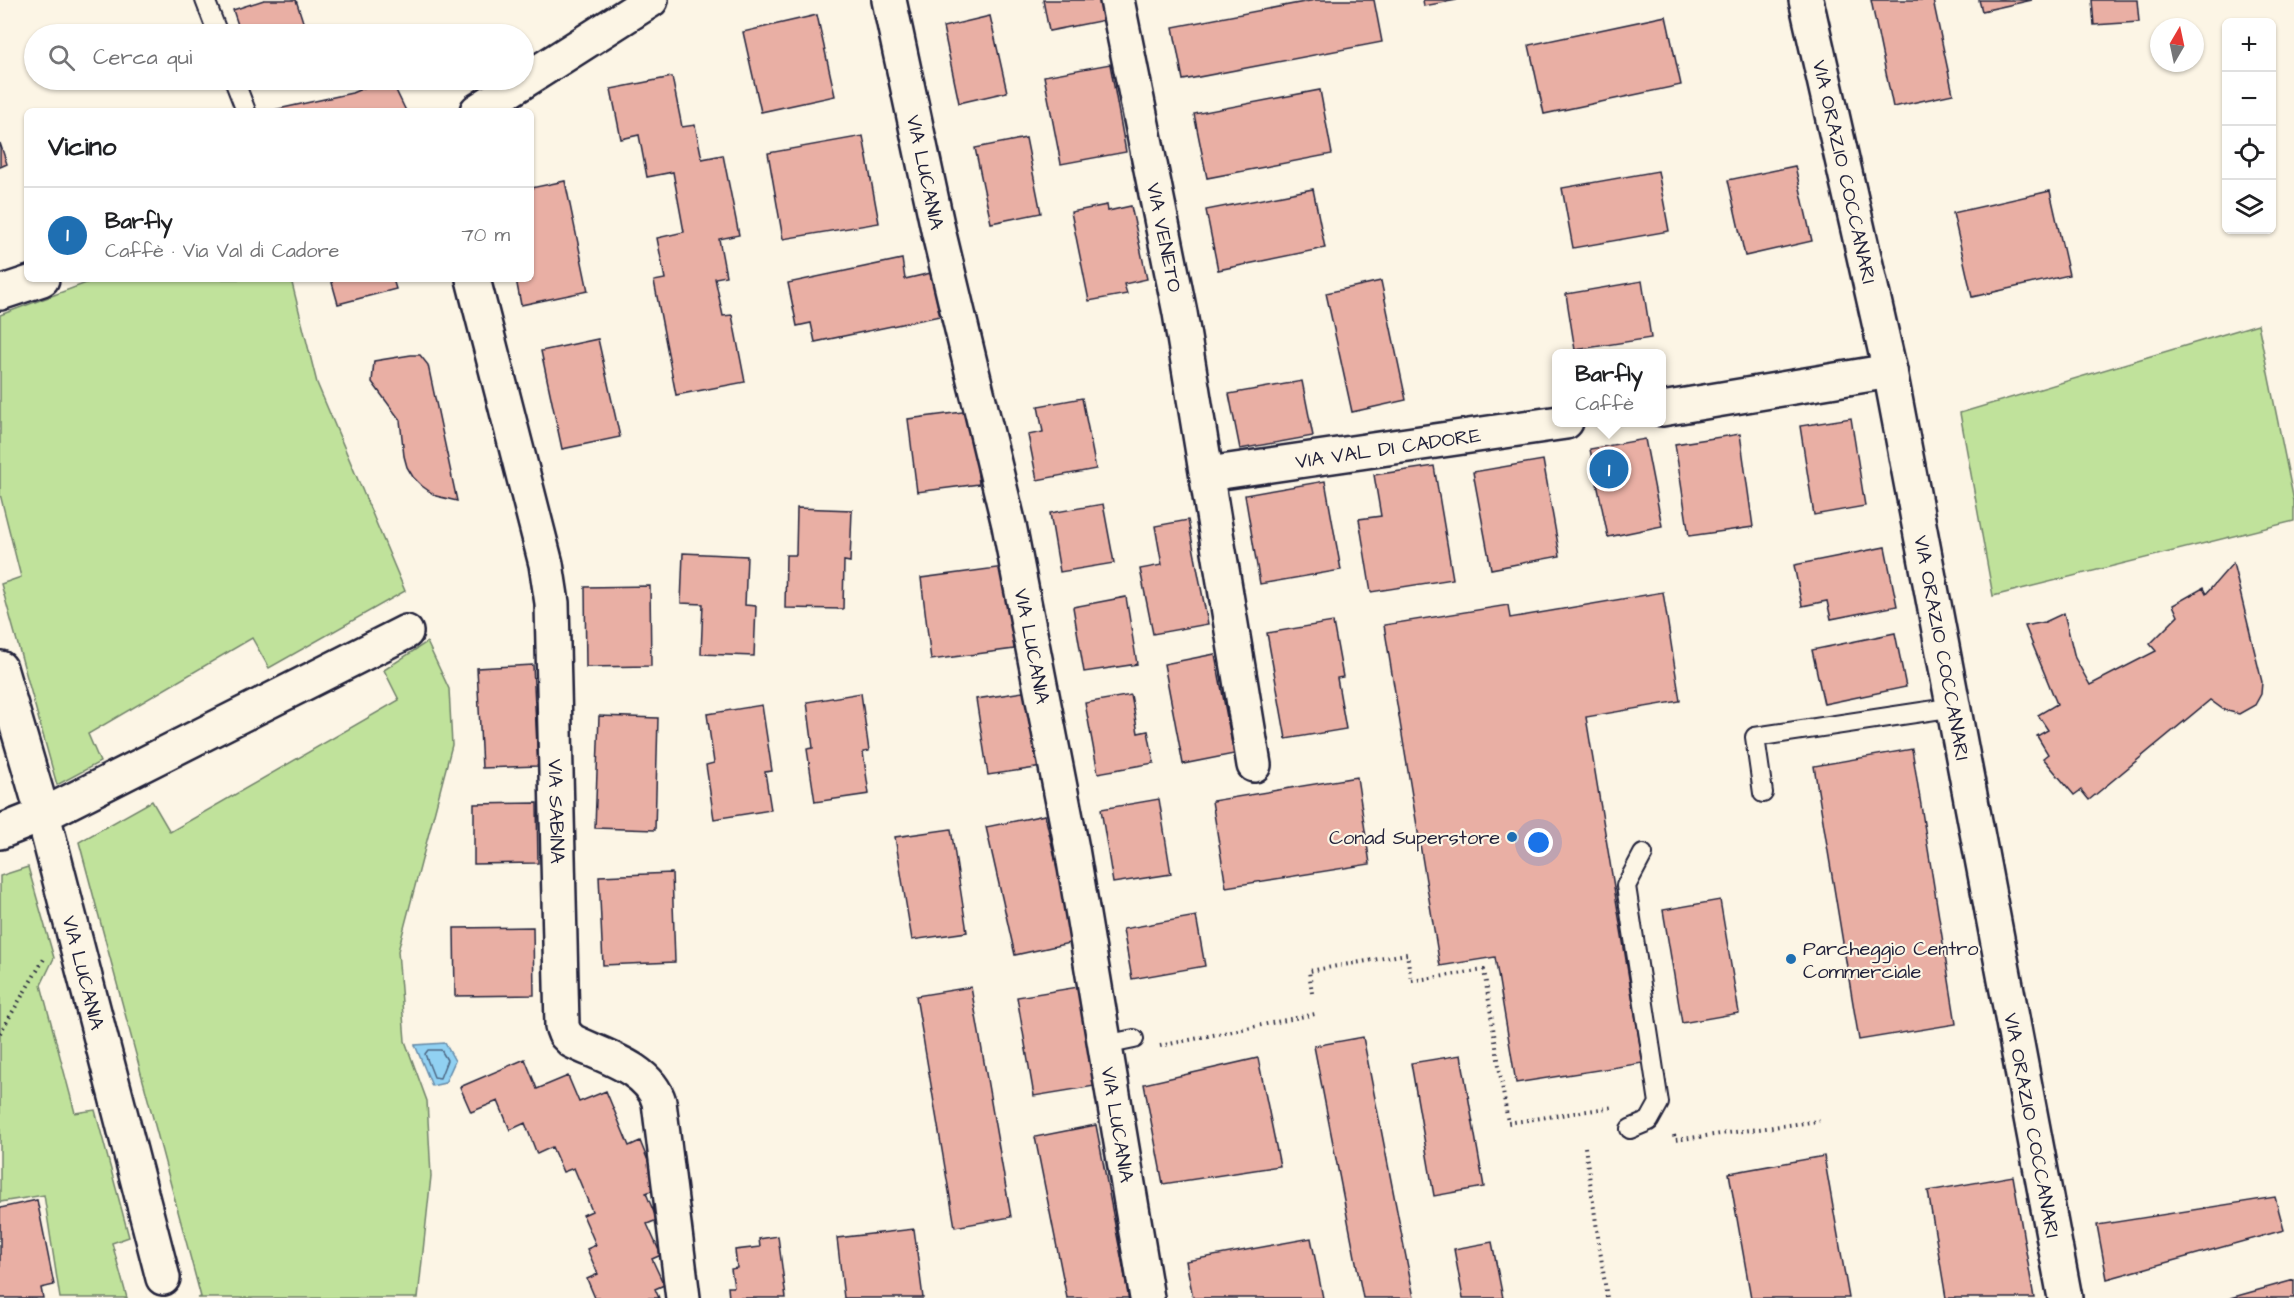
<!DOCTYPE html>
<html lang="it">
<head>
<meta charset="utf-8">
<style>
  :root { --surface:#fff; --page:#f2f2f2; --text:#202124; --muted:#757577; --line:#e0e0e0; --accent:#1f6fb2 }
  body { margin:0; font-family:"Architects Daughter",sans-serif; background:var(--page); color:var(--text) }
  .controls { position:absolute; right:18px; top:18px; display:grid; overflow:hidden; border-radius:9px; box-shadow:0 2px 4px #0004 }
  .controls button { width:54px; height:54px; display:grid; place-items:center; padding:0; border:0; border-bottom:2px solid var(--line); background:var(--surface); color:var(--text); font:30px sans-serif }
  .compass { position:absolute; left:2150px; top:18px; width:54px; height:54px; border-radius:50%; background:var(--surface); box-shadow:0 2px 4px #0004; rotate:9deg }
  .you { position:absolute; left:1539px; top:843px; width:21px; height:21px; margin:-15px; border:4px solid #fff; border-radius:50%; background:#1a73e8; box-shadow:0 0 0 9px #1a73e833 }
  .badge { display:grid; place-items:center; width:39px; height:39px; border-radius:50%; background:var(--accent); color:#fff; font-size:20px; font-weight:700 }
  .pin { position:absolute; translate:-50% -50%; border:3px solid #fff; box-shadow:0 2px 6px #0006 }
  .popup { position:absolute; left:1552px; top:349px; width:114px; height:78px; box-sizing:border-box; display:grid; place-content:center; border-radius:9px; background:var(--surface); filter:drop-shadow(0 2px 4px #0005); font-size:20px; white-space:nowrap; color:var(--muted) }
  .popup b { font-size:22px; color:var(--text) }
  .popup::after { content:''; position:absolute; left:50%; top:100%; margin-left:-12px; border:12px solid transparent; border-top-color:var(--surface) }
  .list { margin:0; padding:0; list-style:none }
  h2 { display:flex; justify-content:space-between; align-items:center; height:78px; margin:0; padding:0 24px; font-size:26px }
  h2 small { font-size:20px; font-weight:400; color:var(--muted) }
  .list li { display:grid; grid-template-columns:39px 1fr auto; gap:18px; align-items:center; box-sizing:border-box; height:96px; padding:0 24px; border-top:2px solid var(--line) }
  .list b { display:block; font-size:22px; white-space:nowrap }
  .list p { margin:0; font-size:20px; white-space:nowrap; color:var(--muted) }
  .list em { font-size:20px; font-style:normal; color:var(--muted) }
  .icon { flex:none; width:33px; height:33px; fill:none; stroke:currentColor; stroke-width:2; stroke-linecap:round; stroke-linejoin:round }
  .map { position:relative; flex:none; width:2294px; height:1298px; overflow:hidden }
  .search { position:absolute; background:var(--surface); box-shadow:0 2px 4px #0004; left:24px; top:24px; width:510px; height:66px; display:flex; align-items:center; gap:15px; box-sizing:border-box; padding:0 21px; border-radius:33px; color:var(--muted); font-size:22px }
  .panel { position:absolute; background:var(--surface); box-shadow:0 2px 4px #0004; left:24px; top:108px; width:510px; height:174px; border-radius:9px }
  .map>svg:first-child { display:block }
  .green { fill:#c0e29b; stroke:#71826b; stroke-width:1.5 }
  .water { fill:#91d1f2; stroke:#658ba9; stroke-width:1.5 }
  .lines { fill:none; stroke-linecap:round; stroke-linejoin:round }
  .shore { stroke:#4e6884; stroke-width:1.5 }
  .building { fill:#e9afa4; stroke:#22223b; stroke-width:1.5 }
  .service-casing { stroke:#22223b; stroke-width:22 }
  .minor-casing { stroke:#22223b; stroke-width:38 }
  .path { stroke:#22223b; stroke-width:4; stroke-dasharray:1.5 4.5; stroke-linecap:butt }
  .service { stroke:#fcf5e5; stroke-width:18 }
  .minor { stroke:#fcf5e5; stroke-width:33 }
  .poi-dot { fill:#1f6fb2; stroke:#fcf5e5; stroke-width:2 }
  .labels { text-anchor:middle; stroke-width:4.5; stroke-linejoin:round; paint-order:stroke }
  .street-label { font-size:20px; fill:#22223b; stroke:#fcf5e5 }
  .poi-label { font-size:20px; fill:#22223b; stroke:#fcf5e5; text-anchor:end }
</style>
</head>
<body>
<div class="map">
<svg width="2294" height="1298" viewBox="0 0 2294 1298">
  <rect width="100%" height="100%" fill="#fcf5e5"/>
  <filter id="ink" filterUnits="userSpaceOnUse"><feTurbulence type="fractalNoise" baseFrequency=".0167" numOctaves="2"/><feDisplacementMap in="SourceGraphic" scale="12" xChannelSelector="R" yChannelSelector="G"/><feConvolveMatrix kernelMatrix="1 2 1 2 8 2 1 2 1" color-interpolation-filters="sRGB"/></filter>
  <g filter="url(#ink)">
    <path class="green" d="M97,279H291L317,383L405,591L269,668L252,638L88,734L100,762L57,785L1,584L21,577L0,494V315Z
      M2258,324L2294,501V521L1993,596L1960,413Z
      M427,642L449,689L452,745L398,951L405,1041L427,1101L431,1176L418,1298H197L201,1297L79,842L152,801L170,832L399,700L384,670Z
      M28,867L54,958L41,985L75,1113L95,1110L129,1237L112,1243L127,1298H60L44,1195L0,1202V876Z"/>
    <path class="water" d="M445,1043L455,1061L445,1083L432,1086L415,1045Z"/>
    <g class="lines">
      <path class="shore" d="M428,1050H441L447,1060L440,1078L434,1077L425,1054Z"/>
    </g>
    <path class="building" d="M264,0H296L307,34H241L233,10Z
      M1043,0H1102L1105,20L1049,31Z
      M1315,0H1374L1382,42L1183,80L1173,27Z
      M1423,0H1457L1424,6Z
      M1871,0H1933L1953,94L1893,107Z
      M1979,0H2032L1982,11Z
      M2092,0H2137L2139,22L2094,25Z
      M817,15L835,96L761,112L743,32Z
      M990,16L1007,92L959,103L943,27Z
      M1666,16L1681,85L1544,114L1529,45Z
      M1110,64L1126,152L1061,164L1044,76Z
      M672,77L682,127L695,125L702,159L723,155L739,235L719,239L726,276L715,278L723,316L732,315L745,382L676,395L654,281L665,279L657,238L684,232L673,172L647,177L639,135L621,139L611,89Z
      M382,80H391L406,111H269L352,93Z
      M1320,90L1332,154L1207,178L1194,114Z
      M863,136L879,223L783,239L768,153Z
      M1026,138L1041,213L991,223L975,148Z
      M0,143L7,164L0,167Z
      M1795,166L1812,241L1745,256L1728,180Z
      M1658,171L1669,231L1573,248L1562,188Z
      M565,181L588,291L521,305L516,279H531V188Z
      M1313,189L1325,248L1218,270L1206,210Z
      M2050,191L2069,275L1972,297L1953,213Z
      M1107,205L1108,211L1131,206L1147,279L1124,284L1127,294L1089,301L1071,212Z
      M902,259L905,279L931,273L940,316L815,342L811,323L797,326L788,283Z
      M331,279H393L396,289L338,304Z
      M1381,281L1406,400L1352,412L1326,293Z
      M1642,281L1651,338L1575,350L1566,294Z
      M598,339L620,437L562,449L541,351Z
      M411,355H420L428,365L457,501L436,496L422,486L413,477L407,467L404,456L400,420L372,382L374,361Z
      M1302,381L1313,436L1240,449L1229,394Z
      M1082,398L1096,469L1037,480L1028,435L1043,432L1038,406Z
      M970,411L979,484L917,492L908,419Z
      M1851,418L1865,506L1814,515L1800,426Z
      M1740,434L1753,527L1689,536L1675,444Z
      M1645,439L1662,526L1608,537L1590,449Z
      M1543,460L1560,556L1491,569L1473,472Z
      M1434,466L1453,579L1371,592L1359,519L1381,516L1374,475Z
      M1325,481L1341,570L1260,584L1245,495Z
      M1103,504L1114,563L1060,572L1050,513Z
      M797,508L852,510L850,562L844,561L843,609L785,608L786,555H796Z
      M1188,520L1208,624L1153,634L1140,569L1162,565L1155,526Z
      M1885,547L1897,606L1831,619L1827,601L1802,606L1794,565Z
      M683,553L747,556L745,605L756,606L754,656L701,654L703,604L681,603Z
      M2233,563L2262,682L2261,694L2255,705L2239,714L2224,710L2210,700L2089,800L2081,790L2074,795L2043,758L2048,754L2037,736L2048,730L2038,715L2057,704L2025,626L2045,622L2064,613L2075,658L2090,685L2156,651L2150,644L2178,616L2173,605L2203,588L2206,594Z
      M1004,567L1014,649L931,660L921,578Z
      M650,586L651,666L586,667L585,587Z
      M1663,592L1680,701L1586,717L1643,1063L1516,1083L1495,957L1440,966L1384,625L1508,605L1510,618Z
      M1126,597L1137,664L1084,672L1073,607Z
      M1333,622L1343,677L1337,678L1346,729L1286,739L1267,633Z
      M1895,633L1906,687L1824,704L1812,650Z
      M1215,654L1234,754L1183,764L1164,664Z
      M533,665L538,766L482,768L477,668Z
      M1030,691L1042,767L988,775L976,699Z
      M861,693L869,751L863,752L869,794L815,802L807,749L813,748L807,702Z
      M1131,695L1138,733L1148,731L1154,763L1098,773L1085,703Z
      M762,705L772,771L765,772L771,810L714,819L706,765L714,763L707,714Z
      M599,716L658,718L655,830L595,828Z
      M1912,749L1956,1024L1859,1040L1814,766Z
      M1357,777L1370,864L1226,887L1212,801Z
      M1159,799L1171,874L1113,883L1101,809Z
      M537,803L538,863L474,864V804Z
      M1045,815L1074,942L1015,955L986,827Z
      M951,829L967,932L912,940L895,837Z
      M672,873L675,962L603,965L599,876Z
      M1720,900L1739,1013L1682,1023L1663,910Z
      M1196,916L1205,966L1132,979L1123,929Z
      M533,927L534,995L455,996L454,928Z
      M971,987L1011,1217L955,1227L916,996Z
      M1078,987L1095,1086L1034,1096L1017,997Z
      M1363,1037L1414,1298H1363L1314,1046Z
      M1461,1055L1484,1187L1434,1196L1411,1063Z
      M1258,1058L1280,1166L1163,1184L1144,1084Z
      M525,1059L537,1089L568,1076L579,1102L606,1091L629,1146L640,1141L659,1188L646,1193L657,1220L647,1224L661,1255L652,1259L664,1285L655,1289L659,1298H595L587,1279L598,1274L587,1249L596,1245L583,1215L592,1211L574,1168L563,1172L552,1147L537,1154L525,1123L510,1130L498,1101L471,1112L460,1087Z
      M1096,1125L1129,1298H1067L1035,1137Z
      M1824,1156L1849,1298H1751L1729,1173Z
      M2013,1176L2034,1298H1946L1928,1191Z
      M2275,1197L2284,1230L2107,1279L2097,1225Z
      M37,1200L54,1285L41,1288L43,1298H0V1208Z
      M914,1229L923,1298H844L837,1238Z
      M778,1236L786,1298H729L728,1287H734L731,1269L737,1268L735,1250L760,1247L759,1239Z
      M1311,1238L1323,1298H1193L1186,1261Z
      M1492,1242L1503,1298H1463L1454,1249Z
      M2294,1280V1298H2230Z"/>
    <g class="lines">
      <defs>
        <path id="service" d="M205,0L218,34
          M234,80L246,111
          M1763,793L1755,737L1955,707
          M1105,1045L1134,1039
          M1630,1129L1649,1121L1659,1103L1626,886L1643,854"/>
        <g id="minor">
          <path id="s1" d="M889,0L939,234L1009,525L1072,849L1147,1298"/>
          <path id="s2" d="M1117,0L1180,313L1254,765"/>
          <path id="s3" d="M1806,0L1890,371L2065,1298"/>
          <path d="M477,111L651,0"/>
          <path id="s4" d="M473,279L546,564L552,603L562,1026L565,1034L572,1041C601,1056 649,1067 659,1102L683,1298"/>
          <path d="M0,293L42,279"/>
          <path d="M1662,409L1890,371"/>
          <path id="s5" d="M1208,474L1566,422"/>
          <path id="s6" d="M0,668L43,815L163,1278"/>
          <path d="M0,832L43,815L406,632"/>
        </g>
      </defs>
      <use href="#service" class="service-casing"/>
      <use href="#minor" class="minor-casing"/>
      <path class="path" d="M1312,993L1309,971L1407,954L1411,981L1484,970L1508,1123L1614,1107
        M0,1033L44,959
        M1160,1046L1315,1014
        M1674,1135L1675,1140L1819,1121
        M1585,1147L1607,1298"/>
      <use href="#service" class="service"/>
      <use href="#minor" class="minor"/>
    </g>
  </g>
  <g class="poi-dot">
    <circle cx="1512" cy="837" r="6"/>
    <circle cx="1791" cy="959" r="6"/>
  </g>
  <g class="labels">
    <g class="street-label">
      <text dy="7" stroke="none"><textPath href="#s3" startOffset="176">VIA ORAZIO COCCANARI</textPath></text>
      <text dy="7" stroke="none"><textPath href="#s1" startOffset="176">VIA LUCANIA</textPath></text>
      <text dy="7" stroke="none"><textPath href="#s2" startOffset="242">VIA VENETO</textPath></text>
      <text dy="7" stroke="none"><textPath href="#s5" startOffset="182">VIA VAL DI CADORE</textPath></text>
      <text dy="7" stroke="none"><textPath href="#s1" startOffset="662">VIA LUCANIA</textPath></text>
      <text dy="7" stroke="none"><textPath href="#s3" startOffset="662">VIA ORAZIO COCCANARI</textPath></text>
      <text dy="7" stroke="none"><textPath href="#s4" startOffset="542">VIA SABINA</textPath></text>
      <text dy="7" stroke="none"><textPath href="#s6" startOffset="316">VIA LUCANIA</textPath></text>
      <text dy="7" stroke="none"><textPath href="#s1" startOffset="1148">VIA LUCANIA</textPath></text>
      <text dy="7" stroke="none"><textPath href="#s3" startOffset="1148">VIA ORAZIO COCCANARI</textPath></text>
    </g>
    <g class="poi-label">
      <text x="1500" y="844">Conad Superstore</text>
      <text x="1803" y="955" text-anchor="start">Parcheggio Centro<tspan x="1803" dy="23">Commerciale</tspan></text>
    </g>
  </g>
</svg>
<div class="controls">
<button>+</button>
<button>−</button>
<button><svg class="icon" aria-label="locate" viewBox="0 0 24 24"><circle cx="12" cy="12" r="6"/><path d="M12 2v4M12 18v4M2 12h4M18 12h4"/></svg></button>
<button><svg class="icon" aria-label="layers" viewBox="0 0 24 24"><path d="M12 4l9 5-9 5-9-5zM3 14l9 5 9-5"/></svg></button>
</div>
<svg class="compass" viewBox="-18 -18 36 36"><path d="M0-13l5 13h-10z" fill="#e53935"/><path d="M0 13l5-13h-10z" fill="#757577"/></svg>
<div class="you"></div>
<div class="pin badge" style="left:1609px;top:469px">1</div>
<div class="popup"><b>Barfly</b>Caffè</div>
<div class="search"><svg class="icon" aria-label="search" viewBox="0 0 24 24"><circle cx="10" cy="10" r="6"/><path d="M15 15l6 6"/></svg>Cerca qui</div>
<section class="panel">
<h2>Vicino<small></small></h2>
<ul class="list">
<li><span class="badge">1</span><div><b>Barfly</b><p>Caffè · Via Val di Cadore</p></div><em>70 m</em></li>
</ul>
</section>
</div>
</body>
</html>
